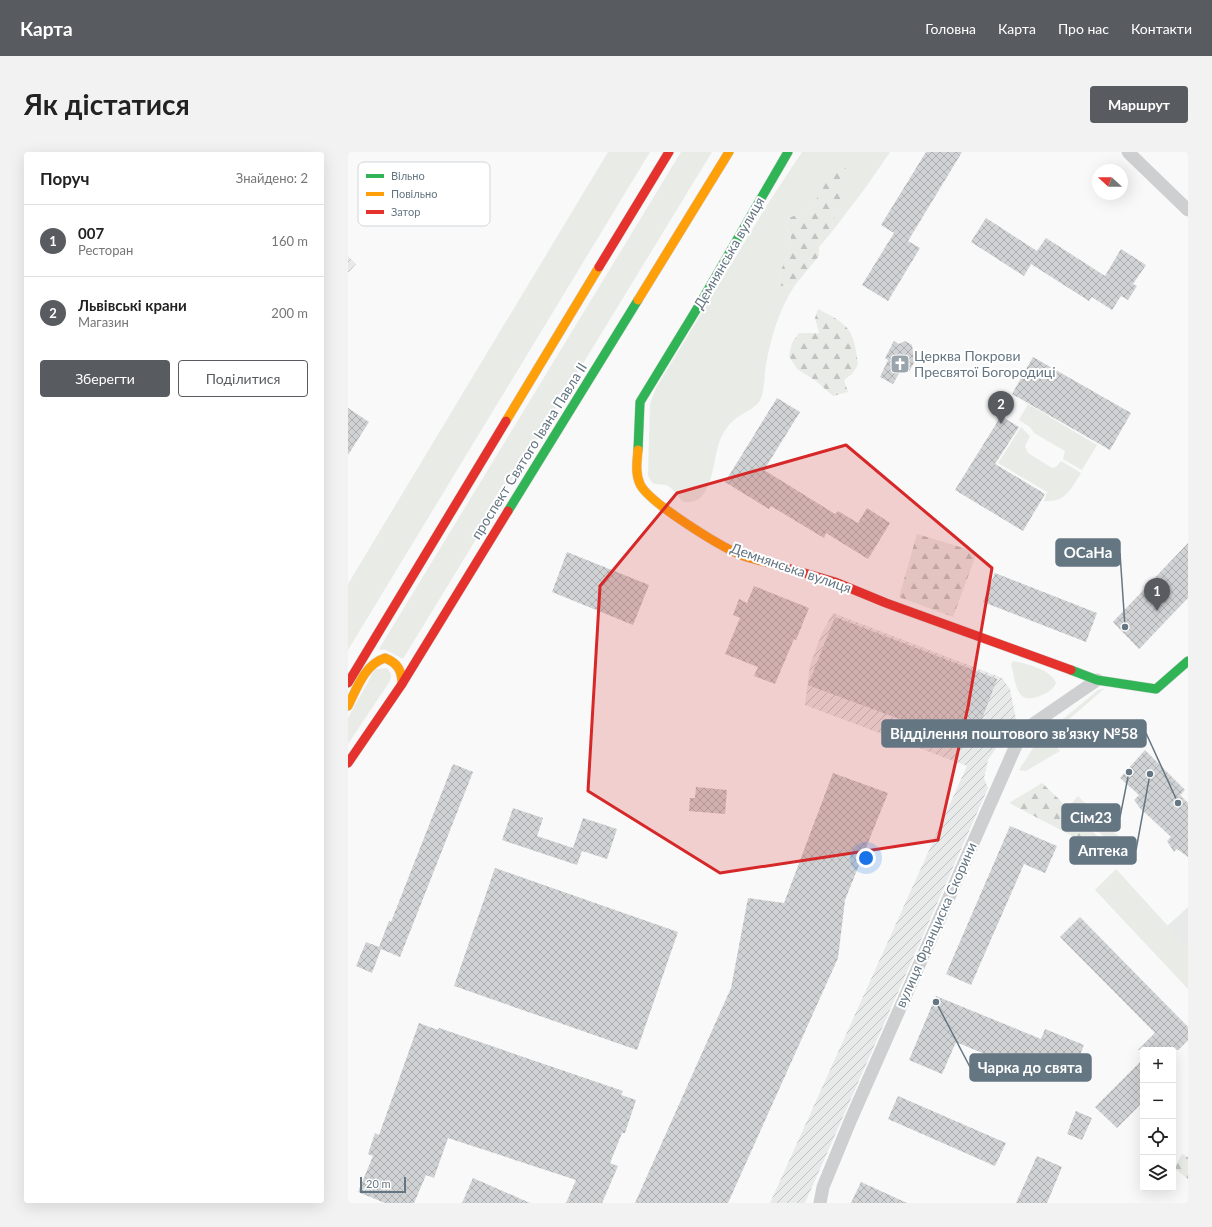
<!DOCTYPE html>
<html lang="uk">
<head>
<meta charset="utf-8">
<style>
  :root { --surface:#fff; --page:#f2f2f2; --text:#222; --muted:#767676; --line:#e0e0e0; --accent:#585c60 }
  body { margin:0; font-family:Lato,sans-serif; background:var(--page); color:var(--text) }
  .controls { position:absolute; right:12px; bottom:12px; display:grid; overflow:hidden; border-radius:4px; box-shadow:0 4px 16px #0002 }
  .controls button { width:36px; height:36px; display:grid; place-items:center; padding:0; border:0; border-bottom:1px solid var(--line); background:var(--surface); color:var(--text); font:20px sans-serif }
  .compass { position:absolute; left:744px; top:12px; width:36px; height:36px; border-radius:50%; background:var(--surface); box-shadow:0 4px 16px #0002; rotate:291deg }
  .scale { position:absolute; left:12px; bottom:10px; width:46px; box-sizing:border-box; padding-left:4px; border:2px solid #657683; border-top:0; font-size:11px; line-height:14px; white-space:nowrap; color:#657683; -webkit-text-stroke:3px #fff; paint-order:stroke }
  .you { position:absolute; left:518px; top:706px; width:14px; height:14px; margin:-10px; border:3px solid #fff; border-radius:50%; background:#1a73e8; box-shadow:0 0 0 6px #1a73e833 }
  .badge { display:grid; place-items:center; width:26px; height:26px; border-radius:50%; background:var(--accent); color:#fff; font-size:13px; font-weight:700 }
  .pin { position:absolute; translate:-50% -33px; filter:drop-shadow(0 1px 2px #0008) }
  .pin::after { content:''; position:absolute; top:21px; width:14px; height:12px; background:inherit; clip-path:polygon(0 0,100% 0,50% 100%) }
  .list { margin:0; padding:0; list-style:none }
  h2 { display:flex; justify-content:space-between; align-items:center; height:52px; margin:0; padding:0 16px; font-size:17px }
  h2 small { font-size:13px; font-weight:400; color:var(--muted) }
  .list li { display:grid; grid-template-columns:26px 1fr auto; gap:12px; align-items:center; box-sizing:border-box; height:72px; padding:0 16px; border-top:1px solid var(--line) }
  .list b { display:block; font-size:15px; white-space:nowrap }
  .list p { margin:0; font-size:13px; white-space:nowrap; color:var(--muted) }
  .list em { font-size:13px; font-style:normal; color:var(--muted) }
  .actions { display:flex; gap:8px; padding:12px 16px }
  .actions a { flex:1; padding:9px 0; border:1px solid var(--accent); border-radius:4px; text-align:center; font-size:14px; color:var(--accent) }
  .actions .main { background:var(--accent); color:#fff }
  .icon { flex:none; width:22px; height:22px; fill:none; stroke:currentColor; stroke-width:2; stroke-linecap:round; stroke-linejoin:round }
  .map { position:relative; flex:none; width:840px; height:1051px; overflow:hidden; border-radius:4px }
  header { display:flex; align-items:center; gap:24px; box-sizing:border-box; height:56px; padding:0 20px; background:var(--accent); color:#fff }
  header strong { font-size:19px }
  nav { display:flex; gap:22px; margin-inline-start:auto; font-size:14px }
  .intro { display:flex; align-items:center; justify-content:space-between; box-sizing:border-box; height:96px; padding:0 24px }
  h1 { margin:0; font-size:28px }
  .button { padding:10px 18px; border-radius:4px; background:var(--accent); color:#fff; font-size:14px; font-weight:700 }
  main { display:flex; gap:24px; padding:0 24px }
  aside { flex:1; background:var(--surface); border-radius:4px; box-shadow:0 4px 16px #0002 }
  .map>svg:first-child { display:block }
  .built { fill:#e8e9e9 }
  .industrial { fill:url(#industrial-furrows) }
  .grass { fill:#e8ebe6 }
  .forest { fill:url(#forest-firs) }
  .building { fill:url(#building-cross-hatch) }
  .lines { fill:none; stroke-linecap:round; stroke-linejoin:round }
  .fast-casing { stroke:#d5d6d7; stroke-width:10 }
  .slow-casing { stroke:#d5d6d7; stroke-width:10 }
  .jam-casing { stroke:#d5d6d7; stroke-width:10 }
  .street { stroke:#cecfd0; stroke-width:13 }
  .fast { stroke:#30b455; stroke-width:9 }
  .slow { stroke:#ff9f0a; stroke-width:9 }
  .jam { stroke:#e5322d; stroke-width:9 }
  .marked { fill:#d62828; fill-opacity:0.2; stroke:#d62828; stroke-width:3; stroke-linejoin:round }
  .labels { text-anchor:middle; stroke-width:4; stroke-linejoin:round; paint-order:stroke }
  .street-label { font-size:14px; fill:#657683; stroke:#fff }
  .poi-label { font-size:14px; fill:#657683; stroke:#fff; text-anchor:start }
  .key { fill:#fff; stroke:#d1d6da; stroke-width:1 }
  .key-label { font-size:11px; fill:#657683 }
  .leader { fill:none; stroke:#657683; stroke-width:1.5 }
  .callout-dot { fill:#657683; stroke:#fff; stroke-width:1.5 }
  .callout { fill:#657683; stroke:#657683; stroke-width:1.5 }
  .callout-label { font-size:15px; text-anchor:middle; font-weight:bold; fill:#fff }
</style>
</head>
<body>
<header>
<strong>Карта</strong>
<nav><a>Головна</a><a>Карта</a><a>Про нас</a><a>Контакти</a></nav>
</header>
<div class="intro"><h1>Як дістатися</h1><a class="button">Маршрут</a></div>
<main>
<aside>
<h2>Поруч<small>Знайдено: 2</small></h2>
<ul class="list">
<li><span class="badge">1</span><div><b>007</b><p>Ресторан</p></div><em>160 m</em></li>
<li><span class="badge">2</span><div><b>Львівські крани</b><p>Магазин</p></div><em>200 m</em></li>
</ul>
<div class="actions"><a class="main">Зберегти</a><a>Поділитися</a></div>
</aside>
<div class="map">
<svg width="840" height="1051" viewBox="0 0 840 1051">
  <defs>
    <pattern id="industrial-furrows" width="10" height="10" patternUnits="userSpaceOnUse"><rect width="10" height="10" fill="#e8e9e9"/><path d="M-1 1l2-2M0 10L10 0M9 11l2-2" fill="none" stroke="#c0c1c2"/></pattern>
    <pattern id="forest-firs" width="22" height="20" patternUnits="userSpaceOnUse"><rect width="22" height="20" fill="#e8ebe6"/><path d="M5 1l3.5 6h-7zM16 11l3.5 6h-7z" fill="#c0c3c0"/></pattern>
    <pattern id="building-cross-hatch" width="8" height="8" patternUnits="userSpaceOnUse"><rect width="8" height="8" fill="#d0d2d3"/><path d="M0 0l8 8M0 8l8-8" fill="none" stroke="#acafb1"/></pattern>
  </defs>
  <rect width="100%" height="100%" fill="#f9f9f9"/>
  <path class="built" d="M840,755V824L805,787Z"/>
  <path class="industrial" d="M0,104L8,112L0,121Z
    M485,461L654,526L662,537L668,567L664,580L654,587L640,608L636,626L640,636L457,1051H422L619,614L457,553L462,513L474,481Z"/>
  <path class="grass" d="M260,0H302L0,498V432Z
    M333,0H364L55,507L38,498L31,497Z
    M454,0H542L518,35L483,81L488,59L474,38L465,55L441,66L437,74L443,84V93L432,121L431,134L447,133C431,157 423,185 418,213C416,223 417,236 413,246C409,256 398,259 390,265C382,270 376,279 372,288C364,308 366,354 336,350C330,346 326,337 320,334C310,330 305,337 300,323L302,252L308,236L421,50Z
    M680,252L749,293L734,318L715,307L717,299L686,281L682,275L671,268Z
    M673,275L682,284L677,294L680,301L704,316L708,315L713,309L733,321C723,337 717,351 696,349L699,340L650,311Z
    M665,509C677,511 704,518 708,531C705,538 699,541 692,544C667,554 668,530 663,512Z
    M39,516L43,522L42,529L0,592V566L26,519L28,517Z
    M757,536L703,583L702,586L712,599L678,619L671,618L690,588L750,538Z
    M730,644L772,686L764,693L723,652Z
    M768,717L840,796V837L747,738Z"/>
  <path class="forest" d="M495,12L502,23L488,59L483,81L471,95V104L447,133L431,134L432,121L443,93V84L437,73L441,66L465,55L481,19Z
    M470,157C502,173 506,178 510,213L504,222L496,228L500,240L485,244L468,229L449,217L441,204L444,191L451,181H471L467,166Z
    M569,382L629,400L605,465L551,445Z
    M694,631L763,697L757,701L661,651Z
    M834,1002L840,1005V1027L826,1016Z"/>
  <path class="building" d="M578,0H614L560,89L572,96L540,149L514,133L546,81L533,73Z
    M638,66L689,99L698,86L757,124L773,97L798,113L785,132L789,134L780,148L773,144L764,158L744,145L741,149L683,112L676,124L623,90Z
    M546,189L551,192L557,189L564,193L565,200L570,203L561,220L554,216L545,232L532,225L540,208L537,206Z
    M685,205L783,261L762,298L664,242Z
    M429,246L452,260L416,318L487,362L490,359L510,371L519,356L542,371L520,407L478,381L476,386L423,354L421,357L377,330Z
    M0,256L21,270L0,303Z
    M653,264L671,275L647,312L697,342L675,379L607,338Z
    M840,391V446L791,497L765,470Z
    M219,400L301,433L285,473L204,440Z
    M647,421L749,461L738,490L635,450Z
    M406,434L461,456L448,488L446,487L427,532L406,524L410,515L377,502L392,466L385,463L391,447L399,451Z
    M487,465L649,527L624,594L460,533Z
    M797,598L837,638L832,643L840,651V705L829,697L826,700L819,689L823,685L792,656L786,648L791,643L772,626Z
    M105,612L125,620L52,805L33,797L24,821L8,814L18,790L31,795L41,769L43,770Z
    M485,621L540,641L497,748L490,806L380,1051H287L383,836L400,746L436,751Z
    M348,635L379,638L377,662L341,659L342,646H347Z
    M165,656L195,666L189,684L234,699L229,713L154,688Z
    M235,666L269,677L259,707L225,696Z
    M662,674L709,694L697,721L676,712L623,833L598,822Z
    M147,716L330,780L289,898L106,834Z
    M732,765L840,875V888L830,898H790L807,881L712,785Z
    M588,844L693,887L697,877L736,893L723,925L687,910L682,921L608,890L594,922L561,908Z
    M71,871L90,878L91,876L275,939L273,943L288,948L277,981H274L262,1011L270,1014L254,1051H218L228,1028L100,986L86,1026L78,1023L66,1051H37L10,1040L25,1004L20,1002L27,981L31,983Z
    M795,907V950L769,976L747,955Z
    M550,944L658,991L647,1014L540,967Z
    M728,959L744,966L734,988L719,982Z
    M689,1004L714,1015L699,1051H668Z
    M125,1026L182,1051H114Z
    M513,1030L559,1051H503Z"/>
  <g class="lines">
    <defs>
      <path id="fast" d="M290,298L292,250L350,155L440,0
        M160,359L290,148
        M723,518L749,528L808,537L840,509"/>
      <path id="slow" d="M290,148L381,0
        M158,269L251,115
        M290,298C289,309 287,321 292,332C300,350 370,393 391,402C402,407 416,409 429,413
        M0,554C9,536 17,512 37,506C50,511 54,519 54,532"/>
      <path id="jam" d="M251,115L321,0
        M429,413L487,430L538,451L723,518
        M0,531L158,269
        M0,611L54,532L160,359"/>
    </defs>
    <use href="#fast" class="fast-casing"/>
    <use href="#slow" class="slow-casing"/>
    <use href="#jam" class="jam-casing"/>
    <path class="street" d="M780,0L840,58
      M472,1051L475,1035L503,967L670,589L685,572L749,528"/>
    <use href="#fast" class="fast"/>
    <use href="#slow" class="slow"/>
    <use href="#jam" class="jam"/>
  </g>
  <path class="marked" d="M498,293L644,416L620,555L590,688L372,721L240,639L252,434L329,341Z"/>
  <defs>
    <symbol id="church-square" viewBox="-11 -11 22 22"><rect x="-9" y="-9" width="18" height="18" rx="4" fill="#99a4ac" stroke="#fff"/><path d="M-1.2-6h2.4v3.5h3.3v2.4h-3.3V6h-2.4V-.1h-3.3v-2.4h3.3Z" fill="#fff"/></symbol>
  </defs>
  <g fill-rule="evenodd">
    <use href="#church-square" x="541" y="201" width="22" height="22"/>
  </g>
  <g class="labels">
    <g class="street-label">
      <text transform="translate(381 101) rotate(-60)" y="5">Демнянська вулиця</text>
      <text transform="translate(181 299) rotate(-58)" y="5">проспект Святого Івана Павла II</text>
      <text transform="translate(443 416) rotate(19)" y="5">Демнянська вулиця</text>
      <text transform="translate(588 773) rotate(-66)" y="5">вулиця Франциска Скорини</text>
    </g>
    <g class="poi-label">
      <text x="566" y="209">Церква Покрови<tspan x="566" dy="16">Пресвятої Богородиці</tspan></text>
    </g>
  </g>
  <rect x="10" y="10" width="132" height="64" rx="6" class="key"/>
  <rect x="18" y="22" width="18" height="4" fill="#30b455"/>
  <rect x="18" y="40" width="18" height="4" fill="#ff9f0a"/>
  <rect x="18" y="58" width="18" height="4" fill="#e5322d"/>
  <g class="key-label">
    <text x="43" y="28">Вільно</text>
    <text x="43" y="46">Повільно</text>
    <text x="43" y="64">Затор</text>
  </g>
  <path class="leader" d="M777 475L772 401M830 651L798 581M781 620L772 665M802 622L788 698M588 850L622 915"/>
  <g class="callout-dot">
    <circle cx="777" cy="475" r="4"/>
    <circle cx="830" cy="651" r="4"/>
    <circle cx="781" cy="620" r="4"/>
    <circle cx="802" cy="622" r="4"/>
    <circle cx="588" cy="850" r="4"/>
  </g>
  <g class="callout">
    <rect x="708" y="387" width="64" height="27" rx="4"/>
    <rect x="534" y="568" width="264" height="27" rx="4"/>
    <rect x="714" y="652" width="58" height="27" rx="4"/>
    <rect x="722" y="685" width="66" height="27" rx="4"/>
    <rect x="622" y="902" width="121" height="27" rx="4"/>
  </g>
  <g class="callout-label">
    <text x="740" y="406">ОСаНа</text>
    <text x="666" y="587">Відділення поштового зв’язку №58</text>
    <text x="743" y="671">Сім23</text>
    <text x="755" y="704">Аптека</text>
    <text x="682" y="921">Чарка до свята</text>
  </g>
</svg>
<div class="controls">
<button>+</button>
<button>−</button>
<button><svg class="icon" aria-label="locate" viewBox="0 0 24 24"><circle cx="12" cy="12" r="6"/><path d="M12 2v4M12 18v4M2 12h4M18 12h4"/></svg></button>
<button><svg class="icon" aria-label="layers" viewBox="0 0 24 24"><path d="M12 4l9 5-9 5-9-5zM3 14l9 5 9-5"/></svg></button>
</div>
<svg class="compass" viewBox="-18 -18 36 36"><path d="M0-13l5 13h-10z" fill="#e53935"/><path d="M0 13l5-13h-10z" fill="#767676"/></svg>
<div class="scale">20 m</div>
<div class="you"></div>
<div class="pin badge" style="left:809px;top:459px">1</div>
<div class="pin badge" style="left:653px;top:272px">2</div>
</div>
</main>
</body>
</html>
